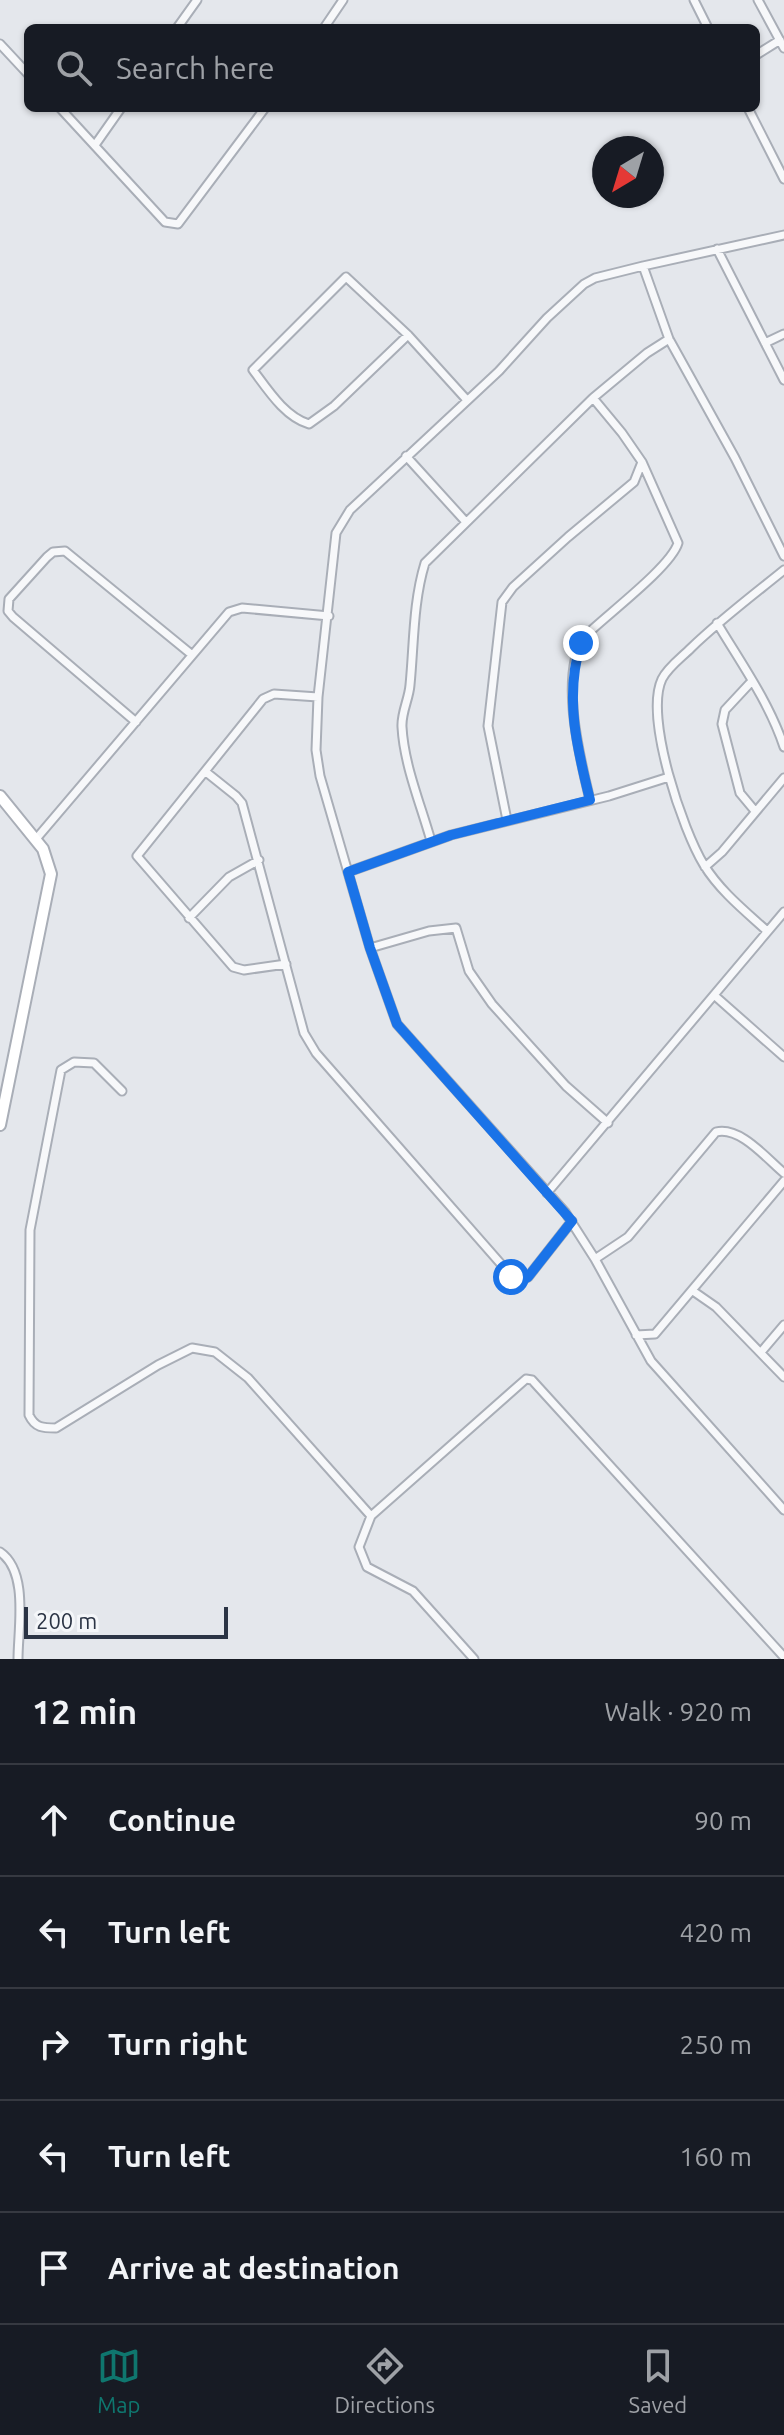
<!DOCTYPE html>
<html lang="en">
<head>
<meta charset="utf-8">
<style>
  :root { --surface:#171b24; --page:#242831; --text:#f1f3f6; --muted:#9ea1a6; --line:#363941; --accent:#0f766e }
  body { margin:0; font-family:Ubuntu,sans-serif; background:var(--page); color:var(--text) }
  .compass { position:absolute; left:592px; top:136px; width:72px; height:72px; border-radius:50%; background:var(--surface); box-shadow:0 2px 6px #0004; rotate:218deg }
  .scale { position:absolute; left:24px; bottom:20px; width:204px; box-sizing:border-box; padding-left:8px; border:4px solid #2b3445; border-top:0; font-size:22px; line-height:28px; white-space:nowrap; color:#2b3445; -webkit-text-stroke:6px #f4f6f9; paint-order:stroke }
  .stop { position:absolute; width:24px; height:24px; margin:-18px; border:6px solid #1a73e8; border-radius:50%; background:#fff }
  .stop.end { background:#1a73e8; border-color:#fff; box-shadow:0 2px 8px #0008 }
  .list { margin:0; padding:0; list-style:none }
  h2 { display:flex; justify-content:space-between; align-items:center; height:104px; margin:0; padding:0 32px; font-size:34px }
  h2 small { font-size:26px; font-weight:400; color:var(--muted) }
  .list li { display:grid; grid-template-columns:52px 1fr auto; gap:24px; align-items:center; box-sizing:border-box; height:112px; padding:0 32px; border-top:2px solid var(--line) }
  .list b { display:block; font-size:30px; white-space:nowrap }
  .list em { font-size:26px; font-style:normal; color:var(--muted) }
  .icon { flex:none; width:44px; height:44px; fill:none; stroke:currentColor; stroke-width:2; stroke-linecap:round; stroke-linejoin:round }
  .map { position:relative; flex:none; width:784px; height:1659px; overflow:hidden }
  .search { position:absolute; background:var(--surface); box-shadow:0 2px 6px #0004; left:24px; right:24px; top:24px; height:88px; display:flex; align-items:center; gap:20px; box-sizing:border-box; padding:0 28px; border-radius:12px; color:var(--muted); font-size:30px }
  .sheet { height:664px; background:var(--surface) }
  nav { display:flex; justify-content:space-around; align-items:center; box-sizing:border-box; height:112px; border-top:2px solid var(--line); background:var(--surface); font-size:22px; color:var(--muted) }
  nav a { display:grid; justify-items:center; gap:4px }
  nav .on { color:var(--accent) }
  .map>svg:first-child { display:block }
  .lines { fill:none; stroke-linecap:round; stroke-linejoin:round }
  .street-casing { stroke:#a9aeb7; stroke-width:11 }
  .secondary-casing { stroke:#a9aeb7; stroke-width:14 }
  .street { stroke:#f7f8fa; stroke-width:7 }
  .secondary { stroke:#fff; stroke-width:10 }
  .route { stroke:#1a73e8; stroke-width:10 }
</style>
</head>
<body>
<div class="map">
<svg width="784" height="1659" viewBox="0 0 784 1659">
  <rect width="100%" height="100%" fill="#e4e7ec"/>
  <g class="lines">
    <defs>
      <path id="street" d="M694,0L708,28
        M758,0L784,48
        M177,28L197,0
        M324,28L343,0
        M0,44L28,74
        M756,55L780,40
        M60,108L165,222L178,224L265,108
        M748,108L784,179
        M95,145L121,108
        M784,235L643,266L595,278L584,284L547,318L499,371L350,510L336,533L318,697L316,750L320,776L370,948L397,1024L565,1212L595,1259L651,1361L784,1510
        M717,249L784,380
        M643,266L669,339L735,458L784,556
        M408,335L334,406L309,424C285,417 268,390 253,370L346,277L408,335L466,399
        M765,343L784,334
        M406,456L465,521
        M717,623C741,663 769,702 784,747
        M752,681L725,710L722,724L740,793L755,811
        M136,722L13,617L8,611L9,599L47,557L53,552L65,551L191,654
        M206,772L236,796L242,803L304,1033L316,1053L515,1280L520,1281L528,1277L572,1221
        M590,800C580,758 559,677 584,637C605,616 671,567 678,543L642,462L622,433L593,398
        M507,820L488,726L502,602L513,587L568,537L634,482L642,462
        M36,839L229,612L242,608L329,616
        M431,841C421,805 404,765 402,727C401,713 409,699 410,685C414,644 413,602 425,563L593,398L647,353L669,339
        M705,867L722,852L784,778
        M348,872L451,835L609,796L669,777
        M189,918L229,877L259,860
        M767,931C745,911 720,891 704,865C683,831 644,717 662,679C668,667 681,658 691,648C720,620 752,596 784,570
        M370,948L429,931L456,928L469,971L492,1004L566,1086L608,1123
        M286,964L244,970L233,967L137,856L263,699L274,694L318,697
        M714,995L784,1057
        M122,1091L94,1063L74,1062L61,1070L30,1230L29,1415C35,1428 43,1428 56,1428L158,1365L192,1348L215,1352L248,1378L371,1516L359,1547L367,1567L413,1591L474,1659
        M547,1193L784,912
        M595,1259L628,1237L716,1132C740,1126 766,1158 784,1173
        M693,1291L716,1307L784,1377
        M636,1335L655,1334L784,1181
        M762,1351L784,1325
        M371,1516L526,1379L532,1380L784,1657
        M0,1552C29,1572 18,1628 18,1659"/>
      <path id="secondary" d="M0,796L43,849L51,874L0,1125"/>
    </defs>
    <use href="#street" class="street-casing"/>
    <use href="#secondary" class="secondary-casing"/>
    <use href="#street" class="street"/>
    <use href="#secondary" class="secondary"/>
  </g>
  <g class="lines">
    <path class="route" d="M511,1277L520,1281L528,1277L572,1221L397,1024L370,948L348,872L451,835L590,800C577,748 564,696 581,643"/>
  </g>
</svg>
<svg class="compass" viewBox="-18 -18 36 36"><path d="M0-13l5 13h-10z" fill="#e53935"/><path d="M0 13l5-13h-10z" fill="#9ea1a6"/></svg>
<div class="scale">200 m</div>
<div class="stop" style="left:511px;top:1277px"></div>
<div class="stop end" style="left:581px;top:643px"></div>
<div class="search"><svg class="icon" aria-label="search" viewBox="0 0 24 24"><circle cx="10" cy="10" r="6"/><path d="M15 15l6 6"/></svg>Search here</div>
</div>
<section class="sheet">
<h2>12 min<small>Walk · 920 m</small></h2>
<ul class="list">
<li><svg class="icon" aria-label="ahead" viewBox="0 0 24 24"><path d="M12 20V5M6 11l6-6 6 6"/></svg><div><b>Continue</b></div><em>90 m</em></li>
<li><svg class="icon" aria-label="left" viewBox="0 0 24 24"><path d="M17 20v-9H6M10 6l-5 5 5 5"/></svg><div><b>Turn left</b></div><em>420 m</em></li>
<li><svg class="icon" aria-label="right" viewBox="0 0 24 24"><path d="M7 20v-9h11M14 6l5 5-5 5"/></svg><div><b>Turn right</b></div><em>250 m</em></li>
<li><svg class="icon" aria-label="left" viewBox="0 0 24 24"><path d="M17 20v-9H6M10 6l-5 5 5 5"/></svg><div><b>Turn left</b></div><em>160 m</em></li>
<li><svg class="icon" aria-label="arrive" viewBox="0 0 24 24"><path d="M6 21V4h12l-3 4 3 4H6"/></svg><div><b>Arrive at destination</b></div></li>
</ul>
</section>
<nav>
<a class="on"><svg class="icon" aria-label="map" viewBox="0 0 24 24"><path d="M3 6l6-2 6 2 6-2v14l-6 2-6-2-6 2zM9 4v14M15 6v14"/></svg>Map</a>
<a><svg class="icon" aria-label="directions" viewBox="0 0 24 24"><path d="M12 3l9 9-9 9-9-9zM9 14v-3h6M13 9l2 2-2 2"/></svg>Directions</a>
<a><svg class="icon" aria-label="saved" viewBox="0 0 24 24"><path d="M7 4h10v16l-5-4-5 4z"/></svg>Saved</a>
</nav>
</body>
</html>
